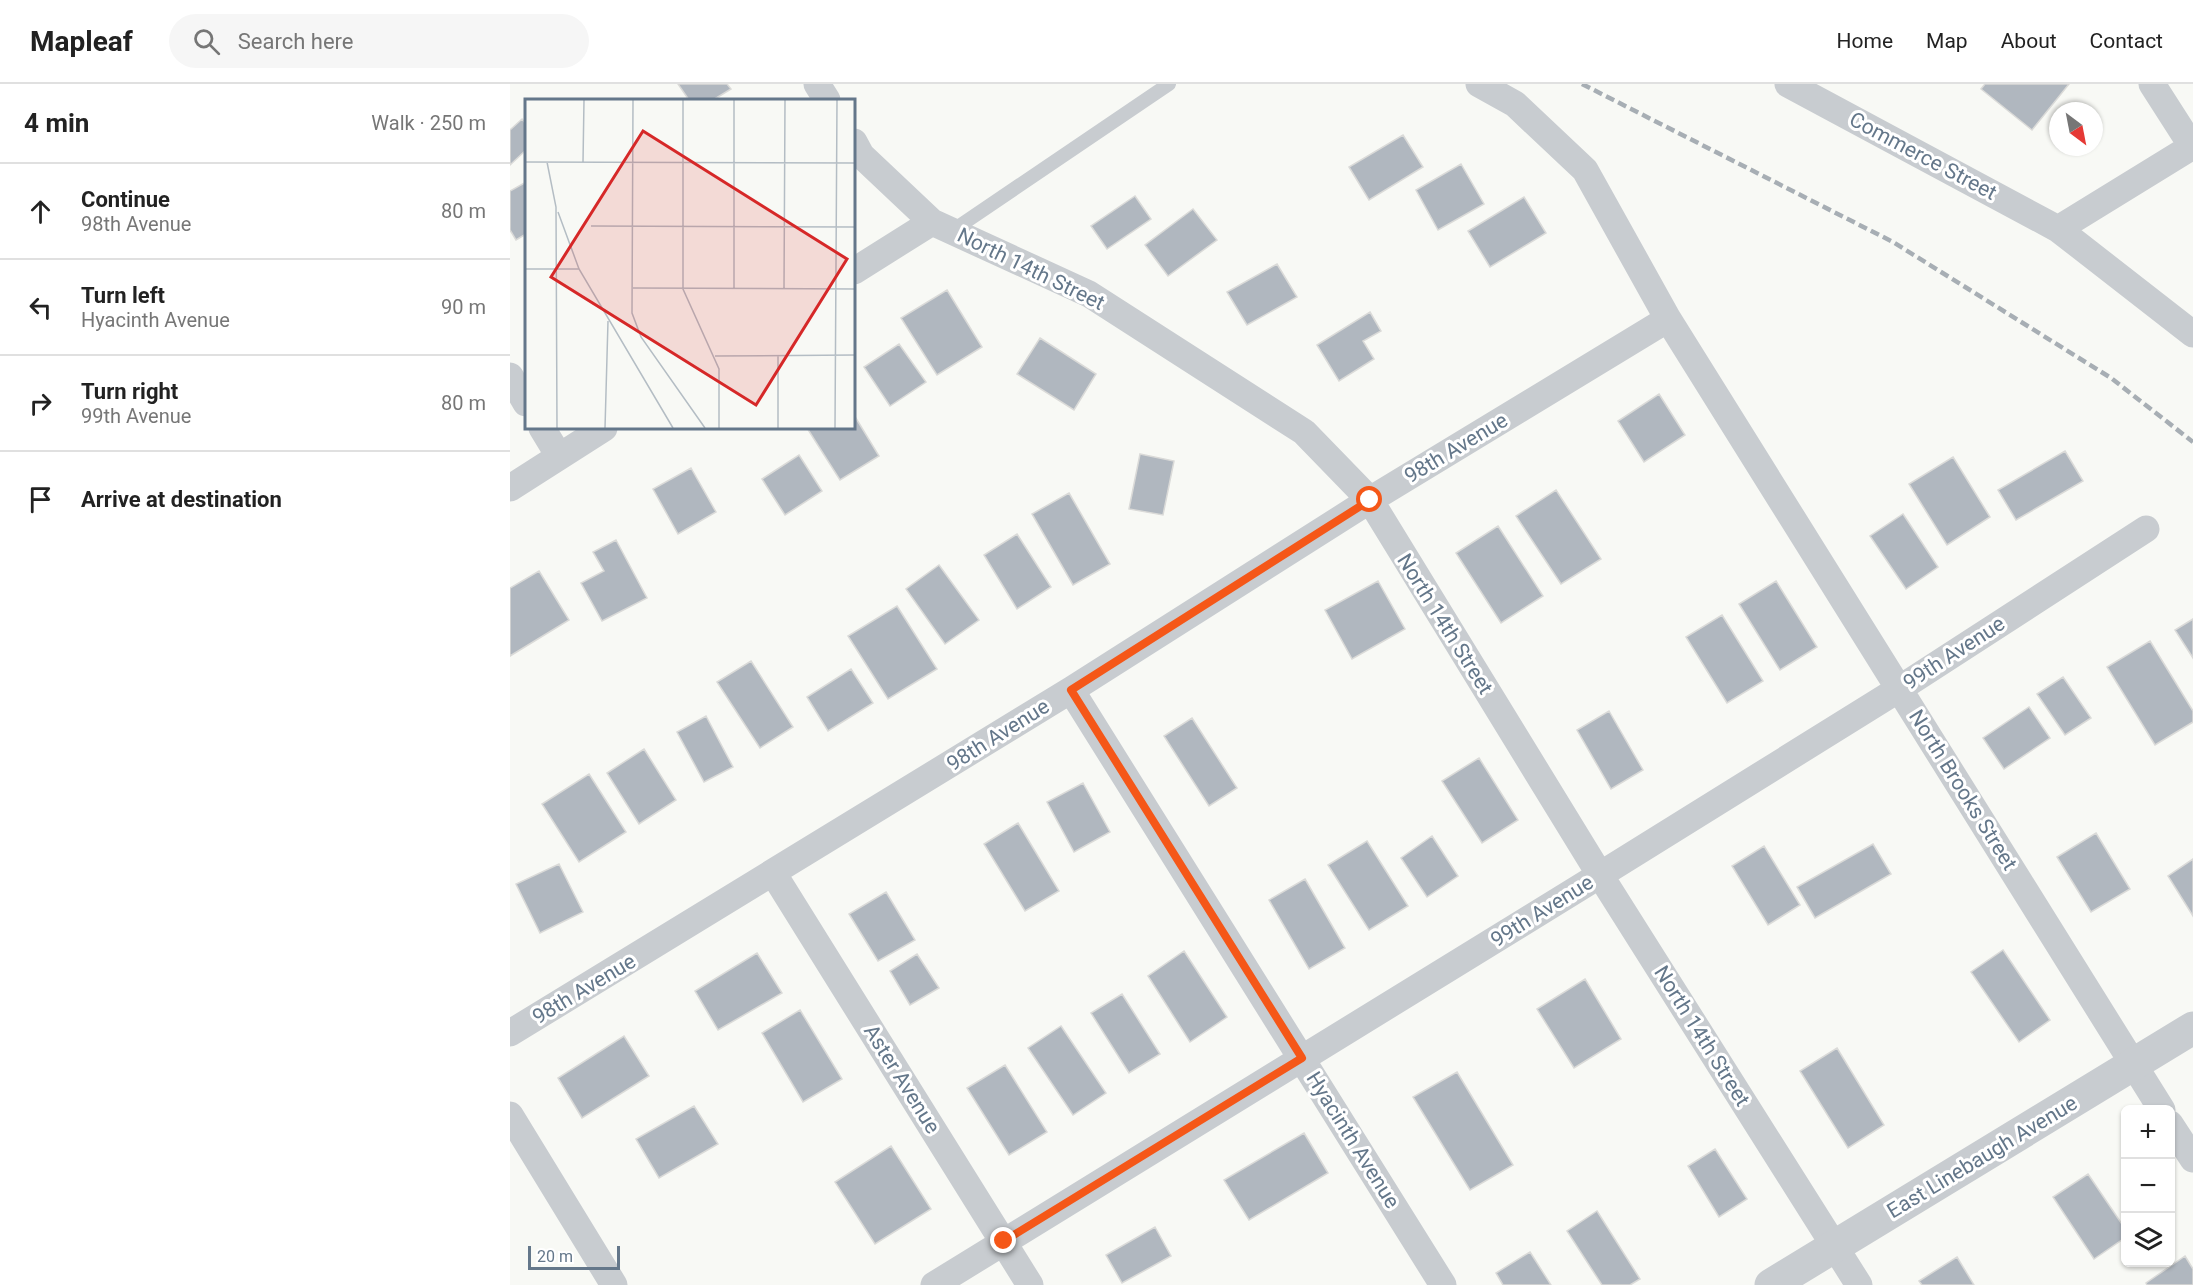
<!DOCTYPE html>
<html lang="en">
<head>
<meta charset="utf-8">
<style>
  :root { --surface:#fff; --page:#f6f6f6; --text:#222; --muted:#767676; --line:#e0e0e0 }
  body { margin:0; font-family:Roboto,sans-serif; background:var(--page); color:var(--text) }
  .controls { position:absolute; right:18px; bottom:18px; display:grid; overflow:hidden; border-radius:9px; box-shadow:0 2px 4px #0004 }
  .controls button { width:54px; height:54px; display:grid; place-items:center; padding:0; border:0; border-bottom:2px solid var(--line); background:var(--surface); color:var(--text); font:30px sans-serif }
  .compass { position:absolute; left:1539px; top:18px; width:54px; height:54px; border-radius:50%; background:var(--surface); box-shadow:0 2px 4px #0004; rotate:148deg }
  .scale { position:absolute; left:18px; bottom:15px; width:92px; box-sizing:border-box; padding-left:6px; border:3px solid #64778a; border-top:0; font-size:16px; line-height:21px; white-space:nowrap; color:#64778a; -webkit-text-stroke:4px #fff; paint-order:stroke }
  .stop { position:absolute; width:18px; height:18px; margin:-14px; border:4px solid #f55718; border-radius:50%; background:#fff }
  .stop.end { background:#f55718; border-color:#fff; box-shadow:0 2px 6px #0008 }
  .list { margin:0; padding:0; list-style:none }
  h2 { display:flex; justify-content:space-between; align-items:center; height:78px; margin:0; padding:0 24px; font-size:26px }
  h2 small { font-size:20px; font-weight:400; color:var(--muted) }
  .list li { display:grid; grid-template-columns:39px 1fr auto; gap:18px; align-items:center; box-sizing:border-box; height:96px; padding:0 24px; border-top:2px solid var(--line) }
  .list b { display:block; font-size:22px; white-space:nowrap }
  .list p { margin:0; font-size:20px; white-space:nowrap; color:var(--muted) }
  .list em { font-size:20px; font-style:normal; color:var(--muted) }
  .icon { flex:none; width:33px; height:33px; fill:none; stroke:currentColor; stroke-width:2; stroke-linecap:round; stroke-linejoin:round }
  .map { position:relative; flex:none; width:1683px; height:1201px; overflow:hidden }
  header { display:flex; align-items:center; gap:36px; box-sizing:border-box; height:84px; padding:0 30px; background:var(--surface); border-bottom:2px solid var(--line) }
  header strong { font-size:28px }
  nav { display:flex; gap:33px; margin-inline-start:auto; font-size:21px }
  .search { width:420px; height:54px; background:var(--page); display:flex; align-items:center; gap:15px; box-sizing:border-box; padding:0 21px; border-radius:33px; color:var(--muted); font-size:22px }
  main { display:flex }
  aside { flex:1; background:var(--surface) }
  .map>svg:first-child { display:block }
  .building { fill:#b0b7bf; stroke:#dadad8; stroke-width:1.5 }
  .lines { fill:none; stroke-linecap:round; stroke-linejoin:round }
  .service { stroke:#c8ccd0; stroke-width:14 }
  .minor { stroke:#c8ccd0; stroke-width:27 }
  .tertiary { stroke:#c8ccd0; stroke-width:33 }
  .rail { stroke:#a7aeb4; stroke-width:4.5; stroke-dasharray:9 4.5; stroke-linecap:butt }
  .route { stroke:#f55718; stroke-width:8 }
  .labels { text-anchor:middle; stroke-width:6; stroke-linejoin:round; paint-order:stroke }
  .street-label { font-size:21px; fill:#64778a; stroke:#fff }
  .inset-road { fill:none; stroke:#b4bdc4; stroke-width:1.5 }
  .view { fill:#d62828; fill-opacity:0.15; stroke:#d62828; stroke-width:3 }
  .inset-edge { fill:none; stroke:#64778a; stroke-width:3 }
</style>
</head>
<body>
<header>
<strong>Mapleaf</strong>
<div class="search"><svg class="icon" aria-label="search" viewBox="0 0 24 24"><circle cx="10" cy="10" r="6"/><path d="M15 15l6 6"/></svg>Search here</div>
<nav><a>Home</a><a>Map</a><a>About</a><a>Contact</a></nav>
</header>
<main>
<aside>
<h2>4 min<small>Walk · 250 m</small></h2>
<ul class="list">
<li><svg class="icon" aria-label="ahead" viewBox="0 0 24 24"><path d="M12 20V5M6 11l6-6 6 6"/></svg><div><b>Continue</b><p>98th Avenue</p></div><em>80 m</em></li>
<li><svg class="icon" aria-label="left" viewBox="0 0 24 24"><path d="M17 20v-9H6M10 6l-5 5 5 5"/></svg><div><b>Turn left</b><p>Hyacinth Avenue</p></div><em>90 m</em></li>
<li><svg class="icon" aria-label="right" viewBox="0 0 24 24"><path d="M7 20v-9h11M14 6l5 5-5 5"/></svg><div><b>Turn right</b><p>99th Avenue</p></div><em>80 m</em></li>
<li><svg class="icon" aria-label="arrive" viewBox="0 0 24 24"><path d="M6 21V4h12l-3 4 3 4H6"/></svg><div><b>Arrive at destination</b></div></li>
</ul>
</aside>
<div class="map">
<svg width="1683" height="1201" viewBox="0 0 1683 1201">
  <rect width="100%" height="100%" fill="#f8f9f5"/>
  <path class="building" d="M168,0H217L221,5L203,16H179Z
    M1475,0H1559L1522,46L1471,5Z
    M12,35L16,40V66L0,81V46Z
    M893,51L913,83L859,116L839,83Z
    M951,80L974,120L928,146L906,106Z
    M16,98V150L6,156L0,146V107Z
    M625,112L641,135L597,165L581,142Z
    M1014,113L1036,149L980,183L958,147Z
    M683,125L707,156L658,192L635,161Z
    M767,180L787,213L737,241L717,208Z
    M437,206L472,263L427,291L391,234Z
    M860,228L871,247L853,257L864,275L829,297L807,261Z
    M530,254L586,290L564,326L507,290Z
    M389,260L416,298L380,322L354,283Z
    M1149,310L1175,351L1134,378L1108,337Z
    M344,331L369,372L330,396L297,344H344Z
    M1555,367L1573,397L1506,436L1488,406Z
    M630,370L664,377L653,431L619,425Z
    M289,371L312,407L275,431L252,395Z
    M1443,373L1480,433L1437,461L1399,400Z
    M181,384L206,428L168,450L143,405Z
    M1046,406L1091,475L1051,500L1006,432Z
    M559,409L600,480L563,501L522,430Z
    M1393,430L1428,483L1396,505L1360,452Z
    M988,442L1033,512L991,539L946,469Z
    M507,450L541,503L507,525L474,471Z
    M106,456L137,514L92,537L71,499L94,487L83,468Z
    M429,481L469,536L435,560L396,505Z
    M29,487L59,536L0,572V504Z
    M868,497L895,545L842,575L815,526Z
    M1266,497L1307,563L1270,586L1229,520Z
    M387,522L427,585L378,615L338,552Z
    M1212,531L1253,597L1217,619L1176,553Z
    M1683,535V574L1665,546Z
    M1640,557L1683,627V638L1645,661L1597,583Z
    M241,577L283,643L250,664L207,598Z
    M341,585L363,619L318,647L297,613Z
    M1553,593L1581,634L1555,651L1527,610Z
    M1519,623L1540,654L1494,685L1473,654Z
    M1099,627L1133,686L1101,705L1067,646Z
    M196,632L223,683L194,698L167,648Z
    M682,634L727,704L699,722L654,652Z
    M134,665L166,716L129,740L97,689Z
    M969,674L1008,736L972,759L932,697Z
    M79,690L116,748L69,778L32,720Z
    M573,699L600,748L564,768L537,718Z
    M508,739L549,807L515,827L474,760Z
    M1586,749L1620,805L1581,828L1547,773Z
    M922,752L948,792L917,813L891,774Z
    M857,757L898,822L859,846L818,781Z
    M1363,760L1381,790L1305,834L1287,803Z
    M1254,762L1290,821L1258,841L1222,782Z
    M1683,775V832L1658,792Z
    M49,780L73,828L30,849L6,800Z
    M795,795L835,864L799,885L759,816Z
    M376,808L405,856L368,877L339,830Z
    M1493,866L1540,936L1509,958L1461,888Z
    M674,867L717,933L680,958L638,892Z
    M247,869L272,909L208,946L185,907Z
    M407,870L429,904L400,921L380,887Z
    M1075,895L1111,955L1064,984L1027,925Z
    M612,910L650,970L619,989L581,929Z
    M290,926L332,995L293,1018L252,949Z
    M551,942L596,1009L563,1031L518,964Z
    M114,952L139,992L72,1034L48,994Z
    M1327,964L1374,1041L1338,1064L1290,987Z
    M495,981L537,1048L499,1071L457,1004Z
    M947,988L1003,1081L960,1106L903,1013Z
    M184,1022L208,1060L149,1094L126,1055Z
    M794,1049L818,1089L739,1136L714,1096Z
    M381,1062L421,1125L365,1160L325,1098Z
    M1205,1065L1237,1115L1209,1133L1178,1082Z
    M1578,1090L1616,1146V1153L1584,1175L1543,1113Z
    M1087,1127L1130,1195L1120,1201H1092L1057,1147Z
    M645,1143L661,1172L612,1199L596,1171Z
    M1020,1168L1041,1201H993L986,1189Z
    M1675,1172L1683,1185V1201H1637L1636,1199Z
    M1447,1173L1464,1201H1412L1409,1197Z"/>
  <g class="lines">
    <path class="service" d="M442,147L659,0"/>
    <path class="minor" d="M307,0L317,16
      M969,0L1005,20L1075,86L1158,235L1652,1026
      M1278,0L1548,145L1683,250
      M1642,0L1683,64
      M344,58L351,71L422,138L579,210L794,348L860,416L1090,791L1349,1201
      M1548,145L1683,62
      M344,187L422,138
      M0,292L16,319
      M32,344L49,372
      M0,404L94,344
      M561,606L933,1201
      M263,789L520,1201
      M0,949L561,606L860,416L1158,235
      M0,1031L104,1201
      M1660,1040L1683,1075
      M424,1201L1090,791L1389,605L1636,445"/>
    <path class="tertiary" d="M1261,1201L1683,944"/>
    <path class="rail" d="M1072,0L1383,158L1601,294L1683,358"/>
  </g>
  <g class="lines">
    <path class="route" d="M494,1157L792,974L561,606L860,416"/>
  </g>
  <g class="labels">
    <g class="street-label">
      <text transform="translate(1413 72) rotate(28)" y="7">Commerce Street</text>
      <text transform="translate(521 185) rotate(26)" y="7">North 14th Street</text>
      <text transform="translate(946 364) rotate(-31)" y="7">98th Avenue</text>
      <text transform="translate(935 540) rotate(58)" y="7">North 14th Street</text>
      <text transform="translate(1444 569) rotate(-33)" y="7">99th Avenue</text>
      <text transform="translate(488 651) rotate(-32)" y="7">98th Avenue</text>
      <text transform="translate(1453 706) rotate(58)" y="7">North Brooks Street</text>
      <text transform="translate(1032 827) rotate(-32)" y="7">99th Avenue</text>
      <text transform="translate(74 905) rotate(-31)" y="7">98th Avenue</text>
      <text transform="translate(1192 952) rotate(58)" y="7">North 14th Street</text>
      <text transform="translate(392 995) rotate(58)" y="7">Aster Avenue</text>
      <text transform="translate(843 1056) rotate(58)" y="7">Hyacinth Avenue</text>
      <text transform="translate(1472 1073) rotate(-31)" y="7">East Linebaugh Avenue</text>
    </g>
  </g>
  <g transform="translate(15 15)">
    <rect width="330" height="330" fill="#f8f9f5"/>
    <path class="inset-road" d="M108,1L107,214L116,238L180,329M158,1V190L194,270V329M0,63L330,64M22,63L31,108L32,329M58,63L59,1M33,113L54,170L148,329M66,127L330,128M0,170H54M108,189L330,190M209,189V1M259,190L260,1M190,257L330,256M80,329L83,222M253,329V257M310,329L312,1"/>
    <path class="view" d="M118,32L322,160L231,306L26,178Z"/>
    <rect width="330" height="330" class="inset-edge"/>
  </g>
</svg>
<div class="controls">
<button>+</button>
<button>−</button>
<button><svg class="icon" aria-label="layers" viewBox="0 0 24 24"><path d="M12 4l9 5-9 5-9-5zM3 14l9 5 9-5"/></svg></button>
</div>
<svg class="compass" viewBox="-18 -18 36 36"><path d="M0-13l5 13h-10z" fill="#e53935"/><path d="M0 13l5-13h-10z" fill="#767676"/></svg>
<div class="scale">20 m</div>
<div class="stop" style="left:860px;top:416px"></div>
<div class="stop end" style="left:494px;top:1157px"></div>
</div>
</main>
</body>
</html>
